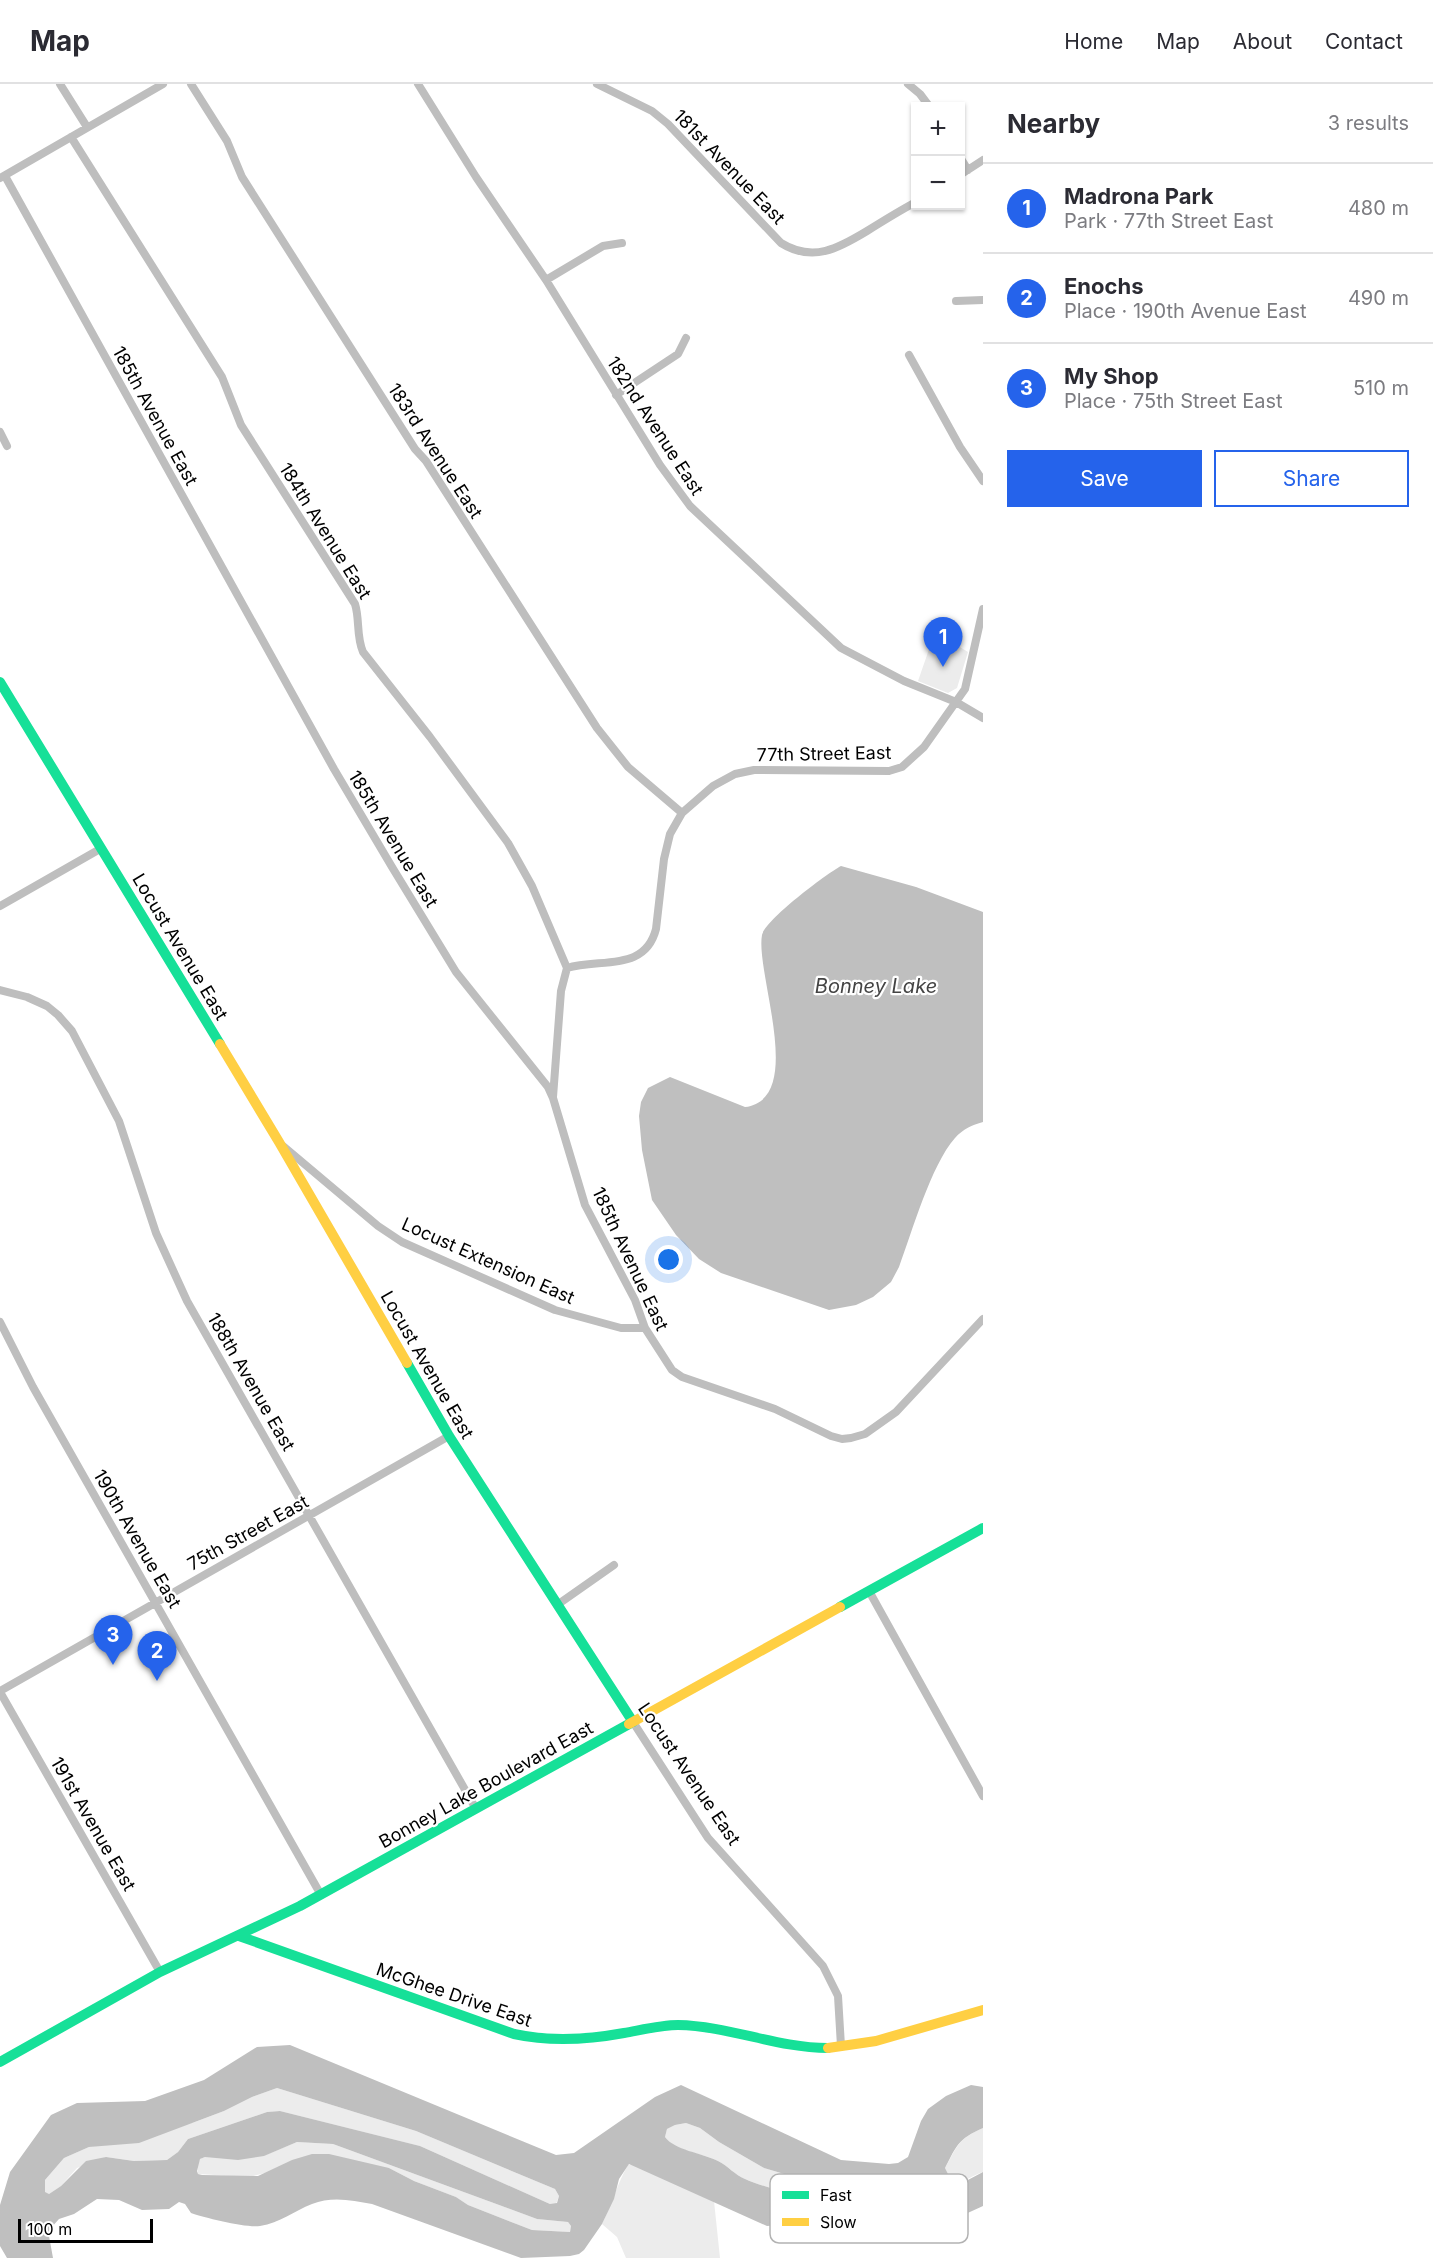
<!DOCTYPE html>
<html lang="en">
<head>
<meta charset="utf-8">
<style>
  :root { --surface:#fff; --page:#f7f7f7; --text:#2b2b33; --muted:#7c7c81; --line:#e1e1e2; --accent:#2563eb }
  body { margin:0; font-family:Inter,sans-serif; background:var(--page); color:var(--text) }
  .controls { position:absolute; right:18px; top:18px; display:grid; overflow:hidden; border-radius:0px; box-shadow:0 2px 4px #0004 }
  .controls button { width:54px; height:54px; display:grid; place-items:center; padding:0; border:0; border-bottom:2px solid var(--line); background:var(--surface); color:var(--text); font:30px sans-serif }
  .scale { position:absolute; left:18px; bottom:15px; width:135px; box-sizing:border-box; padding-left:6px; border:3px solid #000; border-top:0; font-size:16px; line-height:21px; white-space:nowrap; color:#000; -webkit-text-stroke:4px #fff; paint-order:stroke }
  .you { position:absolute; left:669px; top:1176px; width:21px; height:21px; margin:-15px; border:4px solid #fff; border-radius:50%; background:#1a73e8; box-shadow:0 0 0 9px #1a73e833 }
  .badge { display:grid; place-items:center; width:39px; height:39px; border-radius:50%; background:var(--accent); color:#fff; font-size:20px; font-weight:700 }
  .pin { position:absolute; translate:-50% -50px; filter:drop-shadow(0 2px 3px #0008) }
  .pin::after { content:''; position:absolute; top:32px; width:21px; height:18px; background:inherit; clip-path:polygon(0 0,100% 0,50% 100%) }
  .list { margin:0; padding:0; list-style:none }
  h2 { display:flex; justify-content:space-between; align-items:center; height:78px; margin:0; padding:0 24px; font-size:26px }
  h2 small { font-size:20px; font-weight:400; color:var(--muted) }
  .list li { display:grid; grid-template-columns:39px 1fr auto; gap:18px; align-items:center; box-sizing:border-box; height:90px; padding:0 24px; border-top:2px solid var(--line) }
  .list b { display:block; font-size:22px; white-space:nowrap }
  .list p { margin:0; font-size:20px; white-space:nowrap; color:var(--muted) }
  .list em { font-size:20px; font-style:normal; color:var(--muted) }
  .actions { display:flex; gap:12px; padding:18px 24px }
  .actions a { flex:1; padding:14px 0; border:2px solid var(--accent); border-radius:0px; text-align:center; font-size:21px; color:var(--accent) }
  .actions .main { background:var(--accent); color:#fff }
  .map { position:relative; flex:none; width:983px; height:2174px; overflow:hidden }
  header { display:flex; align-items:center; gap:36px; box-sizing:border-box; height:84px; padding:0 30px; background:var(--surface); border-bottom:2px solid var(--line) }
  header strong { font-size:28px }
  nav { display:flex; gap:33px; margin-inline-start:auto; font-size:21px }
  main { display:flex }
  aside { flex:1; background:var(--surface) }
  .map>svg:first-child { display:block }
  .green { fill:#ececec }
  .water { fill:#bfbfbf; fill-rule:evenodd }
  .lines { fill:none; stroke-linecap:round; stroke-linejoin:round }
  .street { stroke:#bebebe; stroke-width:8 }
  .fast { stroke:#16e098; stroke-width:10 }
  .slow { stroke:#ffcf43; stroke-width:10 }
  .labels { text-anchor:middle; stroke-width:4.5; stroke-linejoin:round; paint-order:stroke }
  .street-label { font-size:18px; fill:#000; stroke:#fff }
  .water-label { font-size:20px; font-style:italic; fill:#444; stroke:#fff }
  .key { fill:#fff; stroke:#b2b2b2; stroke-width:1.5 }
  .key-label { font-size:16px; fill:#000 }
</style>
</head>
<body>
<header>
<strong>Map</strong>
<nav><a>Home</a><a>Map</a><a>About</a><a>Contact</a></nav>
</header>
<main>
<div class="map">
<svg width="983" height="2174" viewBox="0 0 983 2174">
  <rect width="100%" height="100%" fill="#fff"/>
  <path class="green" d="M935,548L968,568L957,604L948,609L918,597Z
    M277,2004L416,2047L555,2105L559,2112L556,2120H550L420,2062L280,2027L267,2028L188,2055L178,2068L167,2076L134,2077L106,2073L77,2084L61,2102L49,2110L45,2109V2096L64,2074L89,2063L195,2038L224,2027L252,2013Z
    M686,2039L700,2044L719,2058L764,2084L801,2095L818,2109L849,2103L876,2110L879,2117C861,2143 823,2131 799,2119C794,2117 789,2112 784,2109C771,2103 757,2101 745,2095C735,2091 728,2082 718,2077C702,2069 674,2067 665,2053L667,2045L675,2041Z
    M983,2044V2088C967,2093 954,2109 945,2084C958,2061 958,2055 983,2044Z
    M297,2058L333,2060L537,2135L568,2138L571,2142L570,2148L532,2146L468,2121L456,2113L414,2097L389,2084L269,2088L249,2093L198,2090L197,2081L200,2075L205,2073L263,2072Z
    M632,2080L714,2117L720,2174H626L617,2153L602,2140C612,2120 617,2100 628,2081Z"/>
  <path class="water" d="M841,782L916,803L983,828V1038C972,1041 963,1045 955,1054C931,1081 912,1148 899,1183L891,1198L873,1213L856,1221L829,1226L721,1189L699,1175L676,1151L652,1116L642,1066L639,1032L641,1018L648,1004L670,993L745,1023C807,1015 755,889 762,851C765,836 826,790 841,782Z
    M290,1961L556,2071L574,2069L655,2013L681,2001L841,2076L889,2080L898,2079L908,2073L921,2037L928,2025L946,2012L971,2001L983,2003V2044C958,2055 957,2061 945,2084L948,2090L959,2098L966,2097L983,2088V2122L937,2143H923L901,2149L843,2157L783,2141L767,2142L629,2080L619,2095L614,2115L602,2140L584,2166L579,2170L570,2172L521,2174L372,2120C352,2116 331,2112 312,2120C294,2127 280,2139 260,2142C245,2144 206,2134 191,2129L185,2120L179,2118L169,2125L142,2126L119,2116L97,2115L74,2130L59,2135L50,2145L49,2152L53,2174H7L0,2162V2121L10,2088L51,2031L77,2019L145,2017L204,1996L257,1963ZM277,2004L416,2047L555,2105L559,2112L557,2119L550,2120L420,2062L280,2027L267,2028L188,2055L178,2068L167,2076L134,2077L106,2073L86,2077L61,2102L49,2110L45,2108V2096L64,2074L89,2063L139,2059L224,2027L252,2013ZM686,2039L700,2044L719,2058L764,2084L801,2095L818,2109L849,2103L876,2110L879,2117C861,2144 823,2130 799,2119C794,2117 789,2112 784,2109C771,2103 757,2101 745,2095C735,2091 728,2082 718,2077C702,2069 674,2066 665,2053L667,2045L675,2041ZM297,2058L333,2060L537,2135L568,2138L571,2142L570,2148L532,2146L468,2121L456,2113L414,2097L389,2084L329,2070H312L292,2076L258,2092L202,2091L198,2090L197,2087L200,2075L205,2073L238,2076L264,2072Z"/>
  <g class="lines">
    <path class="street" d="M60,0L87,43
      M191,0L227,57L242,93L415,365L426,377L597,644L628,683L682,729
      M418,0L476,93L546,196L660,381L690,422L841,564L904,597L956,618L983,634
      M597,0L652,27L668,40L781,159C813,179 839,164 867,147C883,137 899,127 916,118
      M908,0L920,10L929,22
      M71,53L222,293L241,341L355,520C360,536 356,552 363,568L430,653L508,759L532,802L567,884
      M960,73L968,86
      M960,91L983,76
      M5,92L334,685L392,783L456,888L548,1003L553,1014L585,1121L635,1216L645,1244L672,1286L682,1293L775,1325L831,1352L842,1355L851,1354L865,1350L896,1328L983,1235
      M0,94L163,0
      M546,196L603,162L622,159
      M956,217L983,216
      M909,271L960,363L983,397
      M616,311L678,270L686,254
      M0,348L7,362
      M0,822L100,765
      M567,884C601,874 645,888 656,845L664,775L670,750L682,729L713,702L735,690L754,686L889,687L902,683L924,663L965,605L983,525
      M0,906L27,913L47,922L58,931L72,947L119,1037L156,1149L187,1217L476,1725
      M553,1013L561,907L567,884
      M283,1062L378,1142L402,1158L555,1226L621,1244H645
      M0,1238L33,1303L321,1811
      M869,1507L983,1712
      M557,1521L614,1481
      M0,1607L449,1352
      M0,1608L160,1888
      M633,1638L708,1754L823,1882L838,1912L841,1962"/>
    <path class="fast" d="M0,598L220,960
      M407,1279L449,1352L633,1638
      M840,1523L983,1444
      M239,1852L514,1950C551,1958 586,1956 624,1949C641,1946 661,1941 678,1941C729,1942 777,1964 828,1964
      M0,1978L160,1888L300,1822L629,1640"/>
    <path class="slow" d="M220,960L279,1058L407,1279
      M629,1640L840,1523
      M828,1964L876,1957L983,1926"/>
  </g>
  <g class="labels">
    <g class="street-label">
      <text transform="translate(729 83) rotate(46)" y="6">181st Avenue East</text>
      <text transform="translate(155 332) rotate(61)" y="6">185th Avenue East</text>
      <text transform="translate(655 342) rotate(57)" y="6">182nd Avenue East</text>
      <text transform="translate(435 367) rotate(57)" y="6">183rd Avenue East</text>
      <text transform="translate(325 447) rotate(58)" y="6">184th Avenue East</text>
      <text transform="translate(824 670) rotate(-1)" y="6">77th Street East</text>
      <text transform="translate(393 755) rotate(59)" y="6">185th Avenue East</text>
      <text transform="translate(180 863) rotate(59)" y="6">Locust Avenue East</text>
      <text transform="translate(630 1175) rotate(65)" y="6">185th Avenue East</text>
      <text transform="translate(488 1177) rotate(24)" y="6">Locust Extension East</text>
      <text transform="translate(427 1281) rotate(60)" y="6">Locust Avenue East</text>
      <text transform="translate(251 1298) rotate(60)" y="6">188th Avenue East</text>
      <text transform="translate(248 1449) rotate(-29)" y="6">75th Street East</text>
      <text transform="translate(137 1455) rotate(60)" y="6">190th Avenue East</text>
      <text transform="translate(689 1690) rotate(56)" y="6">Locust Avenue East</text>
      <text transform="translate(486 1701) rotate(-29)" y="6">Bonney Lake Boulevard East</text>
      <text transform="translate(93 1740) rotate(60)" y="6">191st Avenue East</text>
      <text transform="translate(454 1911) rotate(19)" y="6">McGhee Drive East</text>
    </g>
    <g class="water-label">
      <text x="876" y="909">Bonney Lake</text>
    </g>
  </g>
  <rect x="770" y="2090" width="198" height="69" rx="9" class="key"/>
  <rect x="782" y="2107" width="27" height="8" fill="#16e098"/>
  <rect x="782" y="2134" width="27" height="8" fill="#ffcf43"/>
  <g class="key-label">
    <text x="820" y="2117">Fast</text>
    <text x="820" y="2144">Slow</text>
  </g>
</svg>
<div class="controls">
<button>+</button>
<button>−</button>
</div>
<div class="scale">100 m</div>
<div class="you"></div>
<div class="pin badge" style="left:943px;top:583px">1</div>
<div class="pin badge" style="left:157px;top:1597px">2</div>
<div class="pin badge" style="left:113px;top:1581px">3</div>
</div>
<aside>
<h2>Nearby<small>3 results</small></h2>
<ul class="list">
<li><span class="badge">1</span><div><b>Madrona Park</b><p>Park · 77th Street East</p></div><em>480 m</em></li>
<li><span class="badge">2</span><div><b>Enochs</b><p>Place · 190th Avenue East</p></div><em>490 m</em></li>
<li><span class="badge">3</span><div><b>My Shop</b><p>Place · 75th Street East</p></div><em>510 m</em></li>
</ul>
<div class="actions"><a class="main">Save</a><a>Share</a></div>
</aside>
</main>
</body>
</html>
